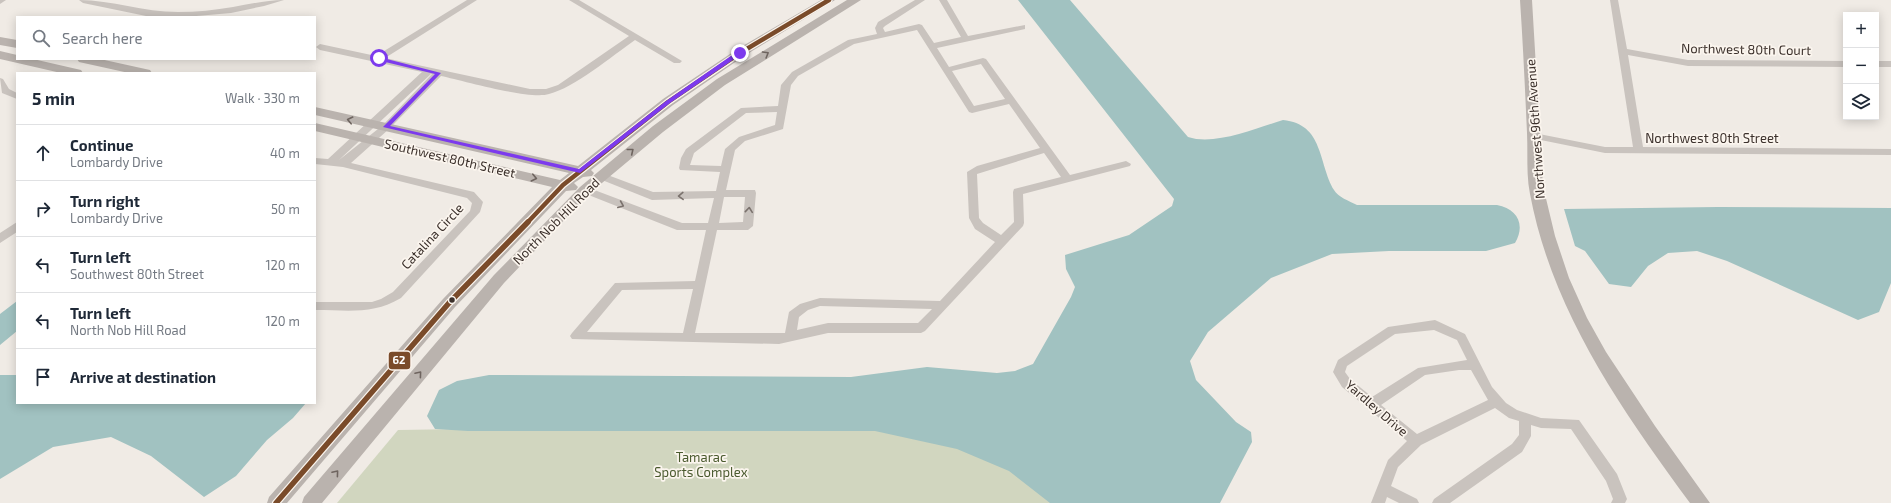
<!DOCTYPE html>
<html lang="en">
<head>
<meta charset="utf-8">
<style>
  :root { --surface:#fff; --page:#f2f2f3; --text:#1f2937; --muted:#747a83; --line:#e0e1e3 }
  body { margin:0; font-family:"Exo 2",sans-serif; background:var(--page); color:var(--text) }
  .controls { position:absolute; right:12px; top:12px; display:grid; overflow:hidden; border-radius:0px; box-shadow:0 2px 10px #0003 }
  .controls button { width:36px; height:36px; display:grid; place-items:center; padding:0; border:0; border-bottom:1px solid var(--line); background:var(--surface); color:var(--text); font:20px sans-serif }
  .stop { position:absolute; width:12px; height:12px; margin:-9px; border:3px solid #7c3aed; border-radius:50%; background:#fff }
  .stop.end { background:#7c3aed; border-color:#fff; box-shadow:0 1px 4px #0008 }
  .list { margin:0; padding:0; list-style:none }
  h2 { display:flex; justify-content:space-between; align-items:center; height:52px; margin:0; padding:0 16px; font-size:17px }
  h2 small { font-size:13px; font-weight:400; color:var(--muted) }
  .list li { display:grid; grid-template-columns:26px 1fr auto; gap:12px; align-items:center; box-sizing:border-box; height:56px; padding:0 16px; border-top:1px solid var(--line) }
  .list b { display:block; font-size:15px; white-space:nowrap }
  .list p { margin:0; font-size:13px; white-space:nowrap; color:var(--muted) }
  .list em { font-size:13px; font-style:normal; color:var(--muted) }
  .icon { flex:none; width:22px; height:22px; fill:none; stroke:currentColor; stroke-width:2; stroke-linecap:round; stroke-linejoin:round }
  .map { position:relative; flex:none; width:1891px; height:503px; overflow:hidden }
  .search { position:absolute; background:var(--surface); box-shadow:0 2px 10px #0003; left:16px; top:16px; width:300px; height:44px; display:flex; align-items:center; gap:10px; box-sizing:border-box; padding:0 14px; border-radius:0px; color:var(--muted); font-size:15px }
  .panel { position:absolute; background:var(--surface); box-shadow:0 2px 10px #0003; left:16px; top:72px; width:300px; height:332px; border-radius:0px }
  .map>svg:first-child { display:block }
  .green { fill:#d1d6bf }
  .water { fill:#a1c2c1 }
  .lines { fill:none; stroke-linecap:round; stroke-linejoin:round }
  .street { fill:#c9c3be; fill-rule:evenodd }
  .secondary { fill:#bab3ae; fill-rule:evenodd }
  .bus-1-far1-casing { stroke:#fbf5ee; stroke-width:7 }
  .bus-1-casing { stroke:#fbf5ee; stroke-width:8 }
  .bus-1-far1 { stroke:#7a4b2a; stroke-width:4.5 }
  .bus-1 { stroke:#7a4b2a; stroke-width:5.5 }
  .oneway { stroke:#6e645f }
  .oneway2 { stroke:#7b726d }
  .route { fill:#7c3aed }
  .bus-dot { fill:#3b302b; stroke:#fbf5ee; stroke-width:1.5 }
  .labels { text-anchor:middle; stroke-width:3.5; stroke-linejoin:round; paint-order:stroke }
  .street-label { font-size:13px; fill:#3b302b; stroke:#fbf5ee }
  .park-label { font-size:13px; fill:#4a5a2e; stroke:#fbf5ee }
  .line-badge { stroke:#fbf5ee; stroke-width:1.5 }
  .badge-label { font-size:11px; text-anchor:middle; font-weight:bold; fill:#fff }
</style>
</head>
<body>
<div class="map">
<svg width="1891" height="503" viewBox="0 0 1891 503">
  <rect width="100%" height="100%" fill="#f0ebe5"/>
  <path class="green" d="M766,424L881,426L965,445L1030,475L1057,503H337L398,430Z"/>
  <path class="water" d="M1018,0H1070L1188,137C1215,146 1257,128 1283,120C1324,124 1318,163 1334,190C1338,197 1349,201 1357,205H1497C1517,209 1526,224 1515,243L1486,251H1389L1332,254L1271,278L1208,332L1190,361L1196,380L1236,422L1251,432L1252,442L1220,503H1050L1009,471L957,449L875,431H468L435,429L427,416L439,390L457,381L489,375L851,377L927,367L997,373L1015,371L1033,364L1071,297L1075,287L1066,269L1065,255L1129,235L1172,206L1174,199Z
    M1718,207L1891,208V283L1879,312L1858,320L1727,261L1697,251L1668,253L1648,266L1631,287L1609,284L1585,251L1575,246L1564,209Z
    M17,301V331L0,345V314Z
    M0,375H17V403H306L293,418L267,440L236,476L204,497L151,456L111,437L53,447L0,479Z"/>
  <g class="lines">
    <path class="street" d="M0,0H6L0,4Z
      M79,0C112,0 143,12 178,12C197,12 215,10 233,7C250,4 267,0 284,0L264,6L231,13L185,17L146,16L83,3Z
      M467,0H477L385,58L530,89H546L558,85L629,36L569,0H579L682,61L680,63H674L635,40C612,56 574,88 549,94C530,100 464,81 441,76L389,129L351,163L474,192L483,202L480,212L401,298C373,315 347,310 315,310V302H372L381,299L393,292L470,211L472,203L467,198L343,167L315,164V158L328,159L422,72L320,50L316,47L320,44L376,56ZM431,74H432L383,125L339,160Z
      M915,0H925L885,26L883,28L885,32L919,24L922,25L934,43L961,37L939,0H947L968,36L1025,25V29L937,48L949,67L983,58L986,59L1070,175L1126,161L1131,164L1130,166L1023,194L1024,223L1023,226L925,331L921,333H828L779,344L572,339L570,336L572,333L615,283L695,281L706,230H677L581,192L580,190L581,188H589L682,223H708L714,198L652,200L597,178L596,176L597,174H605L653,192L716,191L720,172L680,170L679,168L681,158L686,149L741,108L778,106L781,85L792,72L848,40L877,34L875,28L878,22ZM917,30L969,112L972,113L1009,104L1040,148L977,166L967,172L969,218L975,229L995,242L940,301L820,298L800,304L789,312L785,333H695L717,230H748L753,226L756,193L755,190H726L735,150L745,141L783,129L791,85L798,76L854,44ZM981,64L1005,99L974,106L952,71ZM777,112L775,125L739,137L725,149L721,166L690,165L694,153L746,113ZM1044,153L1061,177L1014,189L1013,192L1014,222L1001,235L983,223L979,218L977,174ZM724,197H745L743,222L719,223ZM693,289L683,333L587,332L622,290ZM820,306L932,309L918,323H828L797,330L799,317L808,310Z
      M1610,0H1618L1627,49L1688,60L1846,61V67L1688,66L1628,55L1643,147L1891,149V155L1605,153L1531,138L1529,136L1534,133L1605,147H1633Z
      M1876,61H1891V67H1876Z
      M0,78L3,79L9,89L17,93V99L2,93Z
      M17,222V232L0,243V233Z
      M1435,320L1465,334L1492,387L1506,403L1517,410L1541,418L1579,420L1617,474L1627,499L1625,503H1611L1613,499L1606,481L1571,429L1541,428L1531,425V436L1522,452L1450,503H1432L1434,499L1512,444L1519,435V421L1509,418L1495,408L1421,445L1398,467L1391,486L1417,499L1419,503H1399L1387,497L1385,503H1371L1388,460L1407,441L1342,387L1333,372L1338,360L1388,327ZM1434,330L1457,340L1467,360L1418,368L1372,397L1350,379L1345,372L1347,366L1395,334ZM1459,370H1471L1488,400L1417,434L1381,405L1425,375Z"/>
    <path class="secondary" d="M821,0H835L744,56L673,105L591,170L594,173L592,176L583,177L574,183L578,187L576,190L566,191L455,307L287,503H267L269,497L443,299L552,187L315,131V123L560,180L569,173L315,115V107L578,166L663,99L736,50Z
      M847,0H861L725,85L663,132L590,193L504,283L322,503H302L304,497L494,275L580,187L653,126L717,79Z
      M1520,0H1532L1543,186L1555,236L1569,278L1587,318L1606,352L1655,426L1710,503H1690C1621,409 1552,311 1530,194C1526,174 1528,153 1527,133C1525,89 1523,44 1520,0Z
      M0,37L17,40V48L0,45Z
      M0,51L17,55V59H33L81,70L83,73H61L0,59Z
      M77,59H100L150,70L152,73H129L79,62Z"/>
    <defs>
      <path id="bus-1-far1" d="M527,223L563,185L668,102L740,53L829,0"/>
      <path id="bus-1" d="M276,503L449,303L528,222"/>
    </defs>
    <use href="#bus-1-far1" class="bus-1-far1-casing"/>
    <use href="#bus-1" class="bus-1-casing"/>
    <use href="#bus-1-far1" class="bus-1-far1"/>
    <use href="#bus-1" class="bus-1"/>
  </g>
  <defs><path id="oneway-chevron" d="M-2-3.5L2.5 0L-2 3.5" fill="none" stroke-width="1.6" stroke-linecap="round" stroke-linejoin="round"/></defs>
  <g class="oneway">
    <use href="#oneway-chevron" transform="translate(766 54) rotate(-31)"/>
    <use href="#oneway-chevron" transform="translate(350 120) rotate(-167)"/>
    <use href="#oneway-chevron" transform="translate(631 151) rotate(-39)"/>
    <use href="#oneway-chevron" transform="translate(534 178) rotate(13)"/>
    <use href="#oneway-chevron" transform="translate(419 374) rotate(-50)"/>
    <use href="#oneway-chevron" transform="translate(336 473) rotate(-50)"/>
  </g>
  <g class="oneway2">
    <use href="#oneway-chevron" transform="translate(681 196) rotate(178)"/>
    <use href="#oneway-chevron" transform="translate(621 205) rotate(23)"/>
    <use href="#oneway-chevron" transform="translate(749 210) rotate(-84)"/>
  </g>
  <path class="route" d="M738,51L743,53L670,103L580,173L383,127L435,74L377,60L379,57L441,73L390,126L579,169L666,101Z"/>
  <circle class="bus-dot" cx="452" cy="300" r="3.5"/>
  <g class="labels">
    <g class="street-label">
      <text transform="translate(1746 49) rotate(1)" y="5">Northwest 80th Court</text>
      <text transform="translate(1535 129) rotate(-94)" y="5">Northwest 96th Avenue</text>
      <text x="1712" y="143">Northwest 80th Street</text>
      <text transform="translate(450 158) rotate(13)" y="5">Southwest 80th Street</text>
      <text transform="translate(556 221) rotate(-45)" y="5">North Nob Hill Road</text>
      <text transform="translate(432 236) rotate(-47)" y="5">Catalina Circle</text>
      <text transform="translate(1377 408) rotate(41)" y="5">Yardley Drive</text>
    </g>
    <g class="park-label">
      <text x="701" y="462">Tamarac<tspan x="701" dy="15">Sports Complex</tspan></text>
    </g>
  </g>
  <rect class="line-badge" x="388" y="351" width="23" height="19" rx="4" fill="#7a4b2a"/>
  <g class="badge-label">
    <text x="399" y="364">62</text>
  </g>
</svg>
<div class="controls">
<button>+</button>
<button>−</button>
<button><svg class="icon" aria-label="layers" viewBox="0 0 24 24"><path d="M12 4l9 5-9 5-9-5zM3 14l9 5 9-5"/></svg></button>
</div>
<div class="stop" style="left:379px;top:58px"></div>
<div class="stop end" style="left:740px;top:53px"></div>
<div class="search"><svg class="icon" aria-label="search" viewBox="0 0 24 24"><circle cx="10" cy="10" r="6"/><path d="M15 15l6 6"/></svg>Search here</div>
<section class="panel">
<h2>5 min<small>Walk · 330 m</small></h2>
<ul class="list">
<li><svg class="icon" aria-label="ahead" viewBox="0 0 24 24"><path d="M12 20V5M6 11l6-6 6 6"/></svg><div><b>Continue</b><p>Lombardy Drive</p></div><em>40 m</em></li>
<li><svg class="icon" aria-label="right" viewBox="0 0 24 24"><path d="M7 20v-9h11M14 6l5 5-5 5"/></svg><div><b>Turn right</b><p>Lombardy Drive</p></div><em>50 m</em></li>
<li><svg class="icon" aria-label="left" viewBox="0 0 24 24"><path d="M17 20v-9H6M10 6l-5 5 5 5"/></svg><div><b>Turn left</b><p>Southwest 80th Street</p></div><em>120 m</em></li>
<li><svg class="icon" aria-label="left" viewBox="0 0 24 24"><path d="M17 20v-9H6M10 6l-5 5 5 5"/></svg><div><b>Turn left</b><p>North Nob Hill Road</p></div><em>120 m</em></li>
<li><svg class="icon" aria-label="arrive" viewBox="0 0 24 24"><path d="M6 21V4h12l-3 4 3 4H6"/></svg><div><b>Arrive at destination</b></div></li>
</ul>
</section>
</div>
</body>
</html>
